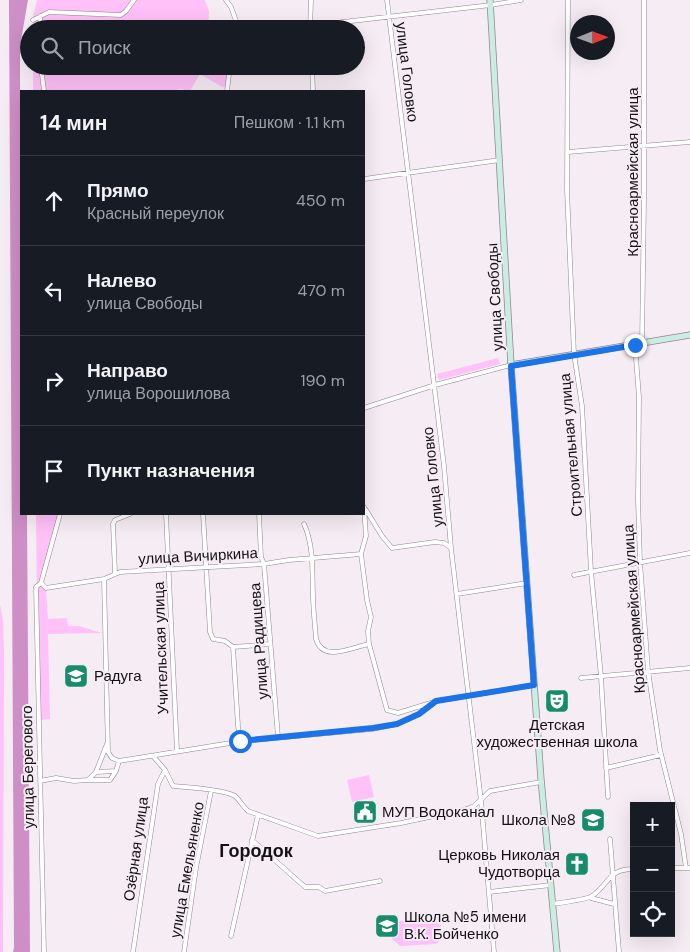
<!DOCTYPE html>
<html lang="ru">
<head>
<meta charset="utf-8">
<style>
  :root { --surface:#171b24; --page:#20242c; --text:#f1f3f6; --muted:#9ea1a6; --line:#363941 }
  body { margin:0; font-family:"DM Sans",sans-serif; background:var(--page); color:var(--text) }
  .controls { position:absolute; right:15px; bottom:15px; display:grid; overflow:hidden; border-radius:0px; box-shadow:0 5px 20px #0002 }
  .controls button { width:45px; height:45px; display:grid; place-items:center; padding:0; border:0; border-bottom:1px solid var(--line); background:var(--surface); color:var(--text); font:25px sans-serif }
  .compass { position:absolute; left:570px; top:15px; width:45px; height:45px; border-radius:50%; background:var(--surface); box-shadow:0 5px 20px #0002; rotate:89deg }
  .stop { position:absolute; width:15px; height:15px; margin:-11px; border:4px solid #1a73e8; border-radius:50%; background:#fff }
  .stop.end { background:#1a73e8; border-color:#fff; box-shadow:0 1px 5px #0008 }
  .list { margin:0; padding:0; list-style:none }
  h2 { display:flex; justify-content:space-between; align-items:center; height:65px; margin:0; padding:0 20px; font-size:21px }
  h2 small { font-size:16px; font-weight:400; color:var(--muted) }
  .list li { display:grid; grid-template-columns:32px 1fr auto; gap:15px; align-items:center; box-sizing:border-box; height:90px; padding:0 20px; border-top:1px solid var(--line) }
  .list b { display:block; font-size:19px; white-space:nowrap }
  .list p { margin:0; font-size:16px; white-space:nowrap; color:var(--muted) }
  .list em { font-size:16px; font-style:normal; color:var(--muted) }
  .icon { flex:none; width:28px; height:28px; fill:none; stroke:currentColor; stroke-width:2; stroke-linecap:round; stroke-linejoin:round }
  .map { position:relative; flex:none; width:690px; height:952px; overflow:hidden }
  .search { position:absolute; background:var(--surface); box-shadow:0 5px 20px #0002; left:20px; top:20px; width:345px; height:55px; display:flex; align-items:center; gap:12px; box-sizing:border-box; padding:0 18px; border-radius:28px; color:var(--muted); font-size:19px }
  .panel { position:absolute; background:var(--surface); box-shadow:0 5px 20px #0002; left:20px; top:90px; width:345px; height:425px; border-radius:0px }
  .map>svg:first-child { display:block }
  .green { fill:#ffc1f7 }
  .water { fill:#cd8fc5 }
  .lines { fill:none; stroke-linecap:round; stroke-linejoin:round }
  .minor-casing { stroke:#8f878d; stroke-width:5 }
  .secondary-casing { stroke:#8f878d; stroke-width:7 }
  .minor { stroke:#fff; stroke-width:4 }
  .secondary { stroke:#caece1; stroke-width:5.5 }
  .route { stroke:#1a73e8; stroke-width:6 }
  .labels { text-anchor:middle; stroke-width:4; stroke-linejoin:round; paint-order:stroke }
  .street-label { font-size:15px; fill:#151215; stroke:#f6edf4 }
  .poi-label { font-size:15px; fill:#151215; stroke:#f6edf4; text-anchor:start }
  .quarter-label { font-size:18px; font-weight:bold; fill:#151215; stroke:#f6edf4 }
</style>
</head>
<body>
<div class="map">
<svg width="690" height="952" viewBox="0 0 690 952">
  <rect width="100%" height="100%" fill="#f6edf4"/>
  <path class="green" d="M37,0H205L209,11L208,29H33V16Z
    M33,66H218L229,73L227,87H222L200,74L190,91L179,89L178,91H33Z
    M498,358L500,364L439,380L437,374Z
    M36,514H60L41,583L46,588L48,619L67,618L68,626H79L102,633L48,634L50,719L38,720Z
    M0,604L3,620L4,656L3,952H0Z
    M369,775L374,797L352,802L347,780Z
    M434,920C442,923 444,931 442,939L436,944L400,946L391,938L392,926L399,921Z"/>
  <path class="water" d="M9,0H28L20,46L21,514H27L30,952H13L14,947Z"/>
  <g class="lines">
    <defs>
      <path id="minor" d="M226,0L231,7L239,29
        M387,0L444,466L451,548L481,801L494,952
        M568,0L567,190L574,354L582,406L591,571L601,677L608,797
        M40,16L41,29
        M33,20L49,12L121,15L126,11L134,0
        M282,29L491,5L521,0
        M310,29L311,0
        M41,66L44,91
        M312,66L313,91
        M227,91L230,66
        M568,152L690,142
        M364,179L500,160
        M642,344L644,198V0
        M635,345L639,397L638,500L640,562L648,671L660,750L681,834L686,868
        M364,408L435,385L511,365
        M364,507L366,536L361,554L367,600L371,617L368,631L369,644L387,710L398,713L437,701L534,685
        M366,510L382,536L392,548L435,542L444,543L451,548
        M166,514L177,751
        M203,514L210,632L213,639L225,641L233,647L238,726L240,741
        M259,514L261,557L264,564L278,737
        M304,524C314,546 312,571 313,595C313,609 315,624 316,639C323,663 352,647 369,644
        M115,573L113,524L115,520L130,514
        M574,575L690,553
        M104,579L108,752L112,758L119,761
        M41,583L46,588L104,579L120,572L264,564L289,560L361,554
        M457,594L527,583
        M233,647L270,644
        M581,678L690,668
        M153,756L165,770L173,786C187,787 225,790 235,796C240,800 242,806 248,811L318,836L401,823L467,809L474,806L490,791L541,782
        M119,761L243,741L373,729L397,724L419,714L434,703
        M606,768L661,755
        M96,772L116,771L119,761
        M88,780H110L116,771
        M40,781L56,778L74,781L88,780L96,772L107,744
        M610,839L619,952
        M252,840L305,887H319L325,891L380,881
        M671,868H690
        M489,892L551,885
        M591,898L614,904
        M553,904C560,903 589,899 592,896C610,884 607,869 634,869
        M231,936L258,815
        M44,952L36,587L41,583L60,514
        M133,952L158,784L165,770
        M184,952L196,868L211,791"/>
      <path id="secondary" d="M490,0L511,365L541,779L557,952
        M511,365L690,335"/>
    </defs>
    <use href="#minor" class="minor-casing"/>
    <use href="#secondary" class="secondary-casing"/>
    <use href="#minor" class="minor"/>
    <use href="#secondary" class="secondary"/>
  </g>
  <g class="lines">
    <path class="route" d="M240,741L373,728L397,724L419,714L436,701L534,685L511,366L635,345"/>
  </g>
  <defs>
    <symbol id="school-square" viewBox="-11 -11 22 22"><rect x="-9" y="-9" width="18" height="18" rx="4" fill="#178c6d" stroke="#f6edf4"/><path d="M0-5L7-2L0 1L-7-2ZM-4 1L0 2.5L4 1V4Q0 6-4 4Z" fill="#fff"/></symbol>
    <symbol id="theatre-square" viewBox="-11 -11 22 22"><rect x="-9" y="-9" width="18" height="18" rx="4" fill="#178c6d" stroke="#f6edf4"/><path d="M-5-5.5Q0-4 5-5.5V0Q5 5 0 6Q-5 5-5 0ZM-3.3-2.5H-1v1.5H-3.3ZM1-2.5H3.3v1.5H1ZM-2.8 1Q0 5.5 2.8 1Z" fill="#fff"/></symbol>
    <symbol id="civic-square" viewBox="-11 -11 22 22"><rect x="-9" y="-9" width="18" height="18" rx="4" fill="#178c6d" stroke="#f6edf4"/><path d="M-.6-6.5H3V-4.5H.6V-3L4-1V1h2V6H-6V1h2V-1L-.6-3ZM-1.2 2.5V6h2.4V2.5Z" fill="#fff"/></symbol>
    <symbol id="church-square" viewBox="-11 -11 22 22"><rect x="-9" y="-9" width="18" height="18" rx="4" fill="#178c6d" stroke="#f6edf4"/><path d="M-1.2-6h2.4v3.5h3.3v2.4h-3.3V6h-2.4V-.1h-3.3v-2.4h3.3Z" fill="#fff"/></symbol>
  </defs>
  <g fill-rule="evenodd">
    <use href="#school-square" x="62" y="662" width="28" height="28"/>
    <use href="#theatre-square" x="543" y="687" width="28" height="28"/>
    <use href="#civic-square" x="351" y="798" width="28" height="28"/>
    <use href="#school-square" x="579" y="806" width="28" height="28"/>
    <use href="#church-square" x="563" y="850" width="28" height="28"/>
    <use href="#school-square" x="373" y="912" width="28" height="28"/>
  </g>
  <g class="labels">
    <g class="street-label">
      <text transform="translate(407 72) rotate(83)" y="5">улица Головко</text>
      <text transform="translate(633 172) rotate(-90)" y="5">Красноармейская улица</text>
      <text transform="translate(495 297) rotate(-93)" y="5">улица Свободы</text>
      <text transform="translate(571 445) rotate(-95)" y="5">Строительная улица</text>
      <text transform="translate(433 477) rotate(-96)" y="5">улица Головко</text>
      <text transform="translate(198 556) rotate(-3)" y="5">улица Вичиркина</text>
      <text transform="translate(634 609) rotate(-94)" y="5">Красноармейская улица</text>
      <text transform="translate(259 641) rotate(-94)" y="5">улица Радищева</text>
      <text transform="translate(161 648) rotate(-92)" y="5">Учительская улица</text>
      <text transform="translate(28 767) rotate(-91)" y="5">улица Берегового</text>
      <text transform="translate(136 849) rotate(-82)" y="5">Озёрная улица</text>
      <text transform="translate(187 870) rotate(-80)" y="5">улица Емельяненко</text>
    </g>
    <g class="poi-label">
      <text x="94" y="681">Радуга</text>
      <text x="557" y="730" text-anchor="middle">Детская<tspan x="557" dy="17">художественная школа</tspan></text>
      <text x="382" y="817">МУП Водоканал</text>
      <text x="576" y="825" text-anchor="end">Школа №8</text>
      <text x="560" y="860" text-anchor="end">Церковь Николая<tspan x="560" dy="17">Чудотворца</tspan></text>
      <text x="404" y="922">Школа №5 имени<tspan x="404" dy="17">В.К. Бойченко</tspan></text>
    </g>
    <g class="quarter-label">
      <text x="256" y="857">Городок</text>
    </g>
  </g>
</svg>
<div class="controls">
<button>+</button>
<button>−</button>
<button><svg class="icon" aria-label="locate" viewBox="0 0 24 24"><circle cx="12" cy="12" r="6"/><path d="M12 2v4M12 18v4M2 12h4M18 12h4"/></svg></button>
</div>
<svg class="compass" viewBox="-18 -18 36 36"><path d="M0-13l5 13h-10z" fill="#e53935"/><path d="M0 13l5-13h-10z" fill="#9ea1a6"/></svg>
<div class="stop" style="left:240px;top:741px"></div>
<div class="stop end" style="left:635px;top:345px"></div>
<div class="search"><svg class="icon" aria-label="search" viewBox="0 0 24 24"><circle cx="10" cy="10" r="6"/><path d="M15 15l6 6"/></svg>Поиск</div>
<section class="panel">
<h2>14 мин<small>Пешком · 1.1 km</small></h2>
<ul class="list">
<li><svg class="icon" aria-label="ahead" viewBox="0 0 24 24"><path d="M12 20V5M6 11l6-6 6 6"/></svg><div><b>Прямо</b><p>Красный переулок</p></div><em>450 m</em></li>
<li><svg class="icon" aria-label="left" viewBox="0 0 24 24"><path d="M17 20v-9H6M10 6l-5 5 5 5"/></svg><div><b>Налево</b><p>улица Свободы</p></div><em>470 m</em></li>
<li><svg class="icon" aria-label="right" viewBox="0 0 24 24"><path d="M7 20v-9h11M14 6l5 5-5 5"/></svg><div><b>Направо</b><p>улица Ворошилова</p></div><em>190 m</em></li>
<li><svg class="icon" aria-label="arrive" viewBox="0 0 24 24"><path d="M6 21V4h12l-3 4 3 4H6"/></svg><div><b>Пункт назначения</b></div></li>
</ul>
</section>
</div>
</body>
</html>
